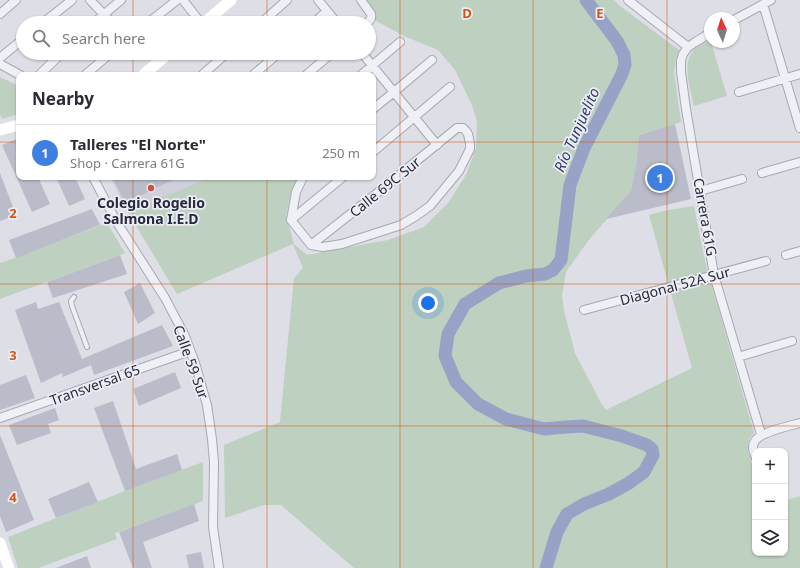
<!DOCTYPE html>
<html lang="en">
<head>
<meta charset="utf-8">
<style>
  :root { --surface:#fff; --page:#f7f7f7; --text:#2b2b33; --muted:#7c7c81; --line:#e1e1e2; --accent:#ca5543 }
  body { margin:0; font-family:"Noto Sans",sans-serif; background:var(--page); color:var(--text) }
  .controls { position:absolute; right:12px; bottom:12px; display:grid; overflow:hidden; border-radius:8px; box-shadow:0 1px 3px #0004 }
  .controls button { width:36px; height:36px; display:grid; place-items:center; padding:0; border:0; border-bottom:1px solid var(--line); background:var(--surface); color:var(--text); font:20px sans-serif }
  .compass { position:absolute; left:704px; top:12px; width:36px; height:36px; border-radius:50%; background:var(--surface); box-shadow:0 1px 3px #0004; rotate:356deg }
  .you { position:absolute; left:428px; top:303px; width:14px; height:14px; margin:-10px; border:3px solid #fff; border-radius:50%; background:#1a73e8; box-shadow:0 0 0 6px #1a73e833 }
  .badge { display:grid; place-items:center; width:26px; height:26px; border-radius:50%; background:var(--accent); color:#fff; font-size:13px; font-weight:700 }
  .pin { position:absolute; translate:-50% -50%; border:2px solid #fff; box-shadow:0 1px 4px #0006 }
  .list { margin:0; padding:0; list-style:none }
  h2 { display:flex; justify-content:space-between; align-items:center; height:52px; margin:0; padding:0 16px; font-size:17px }
  h2 small { font-size:13px; font-weight:400; color:var(--muted) }
  .list li { display:grid; grid-template-columns:26px 1fr auto; gap:12px; align-items:center; box-sizing:border-box; height:56px; padding:0 16px; border-top:1px solid var(--line) }
  .list b { display:block; font-size:15px; white-space:nowrap }
  .list p { margin:0; font-size:13px; white-space:nowrap; color:var(--muted) }
  .list em { font-size:13px; font-style:normal; color:var(--muted) }
  .icon { flex:none; width:22px; height:22px; fill:none; stroke:currentColor; stroke-width:2; stroke-linecap:round; stroke-linejoin:round }
  .map { position:relative; flex:none; width:800px; height:568px; overflow:hidden }
  .search { position:absolute; background:var(--surface); box-shadow:0 1px 3px #0004; left:16px; top:16px; width:360px; height:44px; display:flex; align-items:center; gap:10px; box-sizing:border-box; padding:0 14px; border-radius:22px; color:var(--muted); font-size:15px }
  .panel { position:absolute; background:var(--surface); box-shadow:0 1px 3px #0004; left:16px; top:72px; width:360px; height:108px; border-radius:8px }
  .map>svg:first-child { display:block }
  .built { fill:#cfd0db }
  .green { fill:#bed0bf }
  .lines { fill:none; stroke-linecap:round; stroke-linejoin:round }
  .river { stroke:#98a2c6; stroke-width:13 }
  .building { fill:#babcc9 }
  .lane-casing { stroke:#a6a8b3; stroke-width:6 }
  .street-casing { stroke:#a6a8b3; stroke-width:10 }
  .lane { stroke:#eff0f5; stroke-width:4 }
  .street { stroke:#eff0f5; stroke-width:8 }
  .secondary { stroke:#fff; stroke-width:11 }
  .grid { fill:none; stroke:#d55411; stroke-width:1; stroke-opacity:0.55 }
  .poi-dot { fill:#ca5543; stroke:#ecedf4; stroke-width:1.5 }
  .labels { text-anchor:middle; stroke-width:3.5; stroke-linejoin:round; paint-order:stroke }
  .street-label { font-size:14px; fill:#27293d; stroke:#ecedf4 }
  .poi-label { font-size:14px; font-weight:bold; fill:#27293d; stroke:#ecedf4 }
  .water-label { font-size:15px; font-style:italic; fill:#323c6f; stroke:#ecedf4 }
  .grid-label { font-size:13px; text-anchor:middle; font-weight:bold; fill:#d55411; stroke:#ecedf4; stroke-width:3.5; stroke-linejoin:round; paint-order:stroke }
</style>
</head>
<body>
<div class="map">
<svg width="800" height="568" viewBox="0 0 800 568">
  <rect width="100%" height="100%" fill="#dddee6"/>
  <path class="built" d="M110,177H212L127,211Z"/>
  <path class="green" d="M357,0H614L620,6L679,50L676,59L674,72L681,122L639,135L636,165L631,191L588,241L566,272L562,295L564,311L575,353L601,403L606,410L692,368L649,215L663,211L694,206L702,247L707,269L754,433L749,439L748,451L755,475V553H785V501L800,496V568H354L281,505H264L225,518L224,445L280,422L294,278L303,268L293,244L177,294L127,211L212,177H298L290,197L286,215L294,244L307,255L388,240L424,227L448,203L466,175L476,148L477,121L472,105L455,70L438,50L404,36L367,16Z
    M710,40V42H711L727,96L694,106C691,90 681,64 694,50C698,45 704,43 710,40Z
    M0,77L19,86V114L2,119L0,114Z
    M107,223L125,253L0,299V263L9,260Z
    M203,462V501L115,533L117,539L38,568H18L8,537L125,491Z"/>
  <g class="lines">
    <path class="river" d="M546,568L557,532L567,514L584,504L609,494L629,483L644,472L653,455L652,449L647,445L622,436L583,426L566,427L544,429L506,419L478,404L456,382L445,356L448,334L465,304L499,283L526,276L545,274L553,270L561,260L570,185L584,148L622,74L625,65L624,55L617,41L586,0"/>
  </g>
  <path class="building" d="M675,124L691,199L606,219L631,191L636,165L639,135Z
    M19,138V177H38L50,204L32,212L2,145Z
    M0,173L16,215L0,221Z
    M56,177H75L85,199L69,206Z
    M112,177H133L134,180L140,177H179L125,203Z
    M92,209L100,225L16,258L9,240Z
    M120,255L127,274L53,298L47,282Z
    M140,283L155,313L138,324L124,292Z
    M36,302L38,309L59,302L82,359L162,325L173,346L94,375L91,365L63,377L62,373L41,383L15,310Z
    M175,372L181,388L139,406L133,389Z
    M26,375L35,398L0,410V385Z
    M113,401L136,469L177,454L182,470L125,491L94,408Z
    M55,408L59,420L48,424L51,433L17,445L9,425Z
    M0,435L34,520L6,532L0,516Z
    M89,482L98,502L56,518L48,499Z
    M194,504L199,521L143,542L152,568H133L119,532Z
    M201,552L204,568H189L186,555Z
    M87,556L91,568H56Z"/>
  <g class="lines">
    <defs>
      <path id="lane" d="M74,297L71,301L72,306L87,347"/>
      <path id="street" d="M90,0L112,23
        M183,0L201,23
        M318,0L337,23
        M361,0L371,14C372,19 370,20 367,23
        M628,0L688,47
        M763,4L800,128
        M0,14L16,0
        M734,20L771,0
        M43,23L72,0
        M94,23L121,0
        M148,23L177,0
        M261,23L287,0
        M314,23L327,11
        M710,33L694,43L688,47L683,54L681,61V72L686,109L714,275L761,434
        M362,53L437,145
        M0,58L23,39
        M0,64L20,75
        M39,75L62,53
        M85,75L111,53
        M202,75L227,53
        M253,75L279,53
        M306,75L332,53
        M361,75L400,42
        M739,92L800,74
        M373,109L394,92L432,60
        M373,152L450,87
        M762,173L800,162
        M93,177L116,221L165,298L184,334L195,363L207,405L212,439L214,462L213,527L219,568
        M700,191L742,179
        M291,220L311,245L323,247L342,244L401,225L416,216L430,206L459,171L470,149V144L468,134L466,131L463,128H457L376,194L311,245
        M291,220L343,177
        M291,220L296,192L303,177
        M786,255L800,251
        M584,310L766,261
        M738,357L792,341
        M0,418L190,351
        M755,456C753,451 752,445 755,441C760,432 789,426 800,423"/>
    </defs>
    <use href="#lane" class="lane-casing"/>
    <use href="#street" class="street-casing"/>
    <use href="#lane" class="lane"/>
    <use href="#street" class="street"/>
    <path class="secondary" d="M204,23L231,0
      M143,75L169,53
      M0,130L19,125
      M0,543L9,568"/>
  </g>
  <path class="grid" d="M133,0V23M267,0V23M400,0V568M533,0V568M667,0V568M133,53V75M267,53V75M0,142H19M373,142H800M133,177V568M267,177V568M0,284H800M0,426H800"/>
  <circle class="poi-dot" cx="151" cy="188" r="4"/>
  <g class="labels">
    <g class="street-label">
      <text transform="translate(385 187) rotate(-39)" y="5">Calle 69C Sur</text>
      <text transform="translate(705 217) rotate(80)" y="5">Carrera 61G</text>
      <text transform="translate(675 286) rotate(-15)" y="5">Diagonal 52A Sur</text>
      <text transform="translate(191 362) rotate(70)" y="5">Calle 59 Sur</text>
      <text transform="translate(95 385) rotate(-20)" y="5">Transversal 65</text>
    </g>
    <g class="poi-label">
      <text x="151" y="208">Colegio Rogelio<tspan x="151" dy="16">Salmona I.E.D</tspan></text>
    </g>
    <g class="water-label">
      <text transform="translate(577 130) rotate(-66)" y="5">Río Tunjuelito</text>
    </g>
  </g>
  <g class="grid-label">
    <text x="467" y="18">D</text>
    <text x="600" y="18">E</text>
    <text x="13" y="218">2</text>
    <text x="13" y="360">3</text>
    <text x="13" y="502">4</text>
  </g>
</svg>
<div class="controls">
<button>+</button>
<button>−</button>
<button><svg class="icon" aria-label="layers" viewBox="0 0 24 24"><path d="M12 4l9 5-9 5-9-5zM3 14l9 5 9-5"/></svg></button>
</div>
<svg class="compass" viewBox="-18 -18 36 36"><path d="M0-13l5 13h-10z" fill="#e53935"/><path d="M0 13l5-13h-10z" fill="#7c7c81"/></svg>
<div class="you"></div>
<div class="pin badge" style="left:660px;top:178px;background:#3f7fe0">1</div>
<div class="search"><svg class="icon" aria-label="search" viewBox="0 0 24 24"><circle cx="10" cy="10" r="6"/><path d="M15 15l6 6"/></svg>Search here</div>
<section class="panel">
<h2>Nearby<small></small></h2>
<ul class="list">
<li><span class="badge" style="background:#3f7fe0">1</span><div><b>Talleres &quot;El Norte&quot;</b><p>Shop · Carrera 61G</p></div><em>250 m</em></li>
</ul>
</section>
</div>
</body>
</html>
